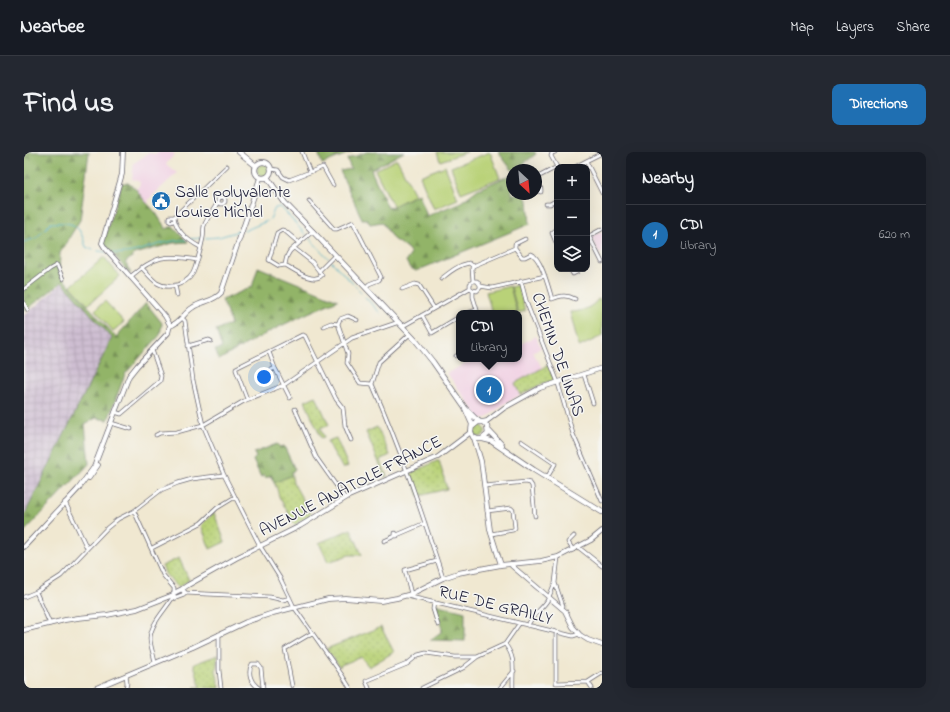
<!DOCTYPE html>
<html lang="en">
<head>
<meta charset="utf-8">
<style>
  :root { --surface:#171b24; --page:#242831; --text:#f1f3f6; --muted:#9ea1a6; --line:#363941; --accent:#1f6fb2 }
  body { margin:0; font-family:"Indie Flower",sans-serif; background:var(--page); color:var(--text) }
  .controls { position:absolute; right:12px; top:12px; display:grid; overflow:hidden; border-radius:8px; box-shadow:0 4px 16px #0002 }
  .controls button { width:36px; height:36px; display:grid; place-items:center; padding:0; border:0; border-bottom:1px solid var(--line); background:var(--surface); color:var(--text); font:20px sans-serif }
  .compass { position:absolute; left:482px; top:12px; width:36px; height:36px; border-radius:50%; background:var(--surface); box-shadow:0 4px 16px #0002; rotate:154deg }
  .you { position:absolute; left:240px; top:225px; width:14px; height:14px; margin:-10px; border:3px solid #fff; border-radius:50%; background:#1a73e8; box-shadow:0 0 0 6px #1a73e833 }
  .badge { display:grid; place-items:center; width:26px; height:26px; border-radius:50%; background:var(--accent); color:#fff; font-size:13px; font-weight:700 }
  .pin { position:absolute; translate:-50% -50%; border:2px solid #fff; box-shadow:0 1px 4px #0006 }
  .popup { position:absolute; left:432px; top:158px; width:66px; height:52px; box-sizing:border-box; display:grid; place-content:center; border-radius:8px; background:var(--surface); filter:drop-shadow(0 1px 3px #0005); font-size:13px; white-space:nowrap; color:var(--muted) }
  .popup b { font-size:15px; color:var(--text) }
  .popup::after { content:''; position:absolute; left:50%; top:100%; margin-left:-8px; border:8px solid transparent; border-top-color:var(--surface) }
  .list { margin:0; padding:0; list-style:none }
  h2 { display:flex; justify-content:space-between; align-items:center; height:52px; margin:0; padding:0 16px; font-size:17px }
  h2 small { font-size:13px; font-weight:400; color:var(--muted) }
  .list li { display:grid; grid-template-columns:26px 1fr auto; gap:12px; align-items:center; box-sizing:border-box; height:60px; padding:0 16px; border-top:1px solid var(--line) }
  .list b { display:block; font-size:15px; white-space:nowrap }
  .list p { margin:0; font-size:13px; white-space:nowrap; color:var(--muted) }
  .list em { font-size:13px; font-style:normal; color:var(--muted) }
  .icon { flex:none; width:22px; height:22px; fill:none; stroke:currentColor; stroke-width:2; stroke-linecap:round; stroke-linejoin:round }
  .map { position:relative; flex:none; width:578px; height:536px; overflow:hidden; border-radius:8px }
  header { display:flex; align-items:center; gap:24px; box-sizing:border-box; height:56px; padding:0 20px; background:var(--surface); border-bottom:1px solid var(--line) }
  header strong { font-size:19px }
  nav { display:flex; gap:22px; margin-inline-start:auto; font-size:14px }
  .intro { display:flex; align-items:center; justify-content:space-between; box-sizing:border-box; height:96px; padding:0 24px }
  h1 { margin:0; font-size:28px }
  .button { padding:10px 18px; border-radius:8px; background:var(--accent); color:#fff; font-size:14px; font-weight:700 }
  main { display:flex; gap:24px; padding:0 24px }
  aside { flex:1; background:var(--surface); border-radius:8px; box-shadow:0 4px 16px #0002 }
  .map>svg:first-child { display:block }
  .built { fill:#f1d0e3 }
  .industrial { fill:url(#industrial-grid) }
  .green { fill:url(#green-dots); stroke:#6e7a5a }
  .forest { fill:url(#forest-firs); stroke:#5a6b52 }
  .pitch { fill:#b9d278; stroke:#6e7a5a }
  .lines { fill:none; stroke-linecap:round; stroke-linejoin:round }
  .stream { stroke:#45adc4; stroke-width:1 }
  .street-casing { stroke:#6a6770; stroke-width:4.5 }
  .secondary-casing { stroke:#6a6770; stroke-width:5.5 }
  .primary-casing { stroke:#6a6770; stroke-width:6 }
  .street { stroke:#fff; stroke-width:3 }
  .secondary { stroke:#fff; stroke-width:4 }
  .primary { stroke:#fff; stroke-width:4.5 }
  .labels { text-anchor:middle; stroke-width:3; stroke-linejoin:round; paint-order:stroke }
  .poi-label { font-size:17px; fill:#22223b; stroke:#f6f6f2; text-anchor:start }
  .street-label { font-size:17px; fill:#22223b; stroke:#f6f6f2 }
</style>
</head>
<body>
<header>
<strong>Nearbee</strong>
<nav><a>Map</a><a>Layers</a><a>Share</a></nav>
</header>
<div class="intro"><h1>Find us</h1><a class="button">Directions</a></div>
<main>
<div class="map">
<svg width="578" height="536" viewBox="0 0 578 536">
  <defs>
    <pattern id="industrial-grid" width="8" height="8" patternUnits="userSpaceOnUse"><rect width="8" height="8" fill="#cebed1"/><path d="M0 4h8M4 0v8" fill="none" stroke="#b1a3b4"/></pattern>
    <pattern id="green-dots" width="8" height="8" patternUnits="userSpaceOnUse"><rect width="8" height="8" fill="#b9d278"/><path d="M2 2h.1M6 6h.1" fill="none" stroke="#9fb469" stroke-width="1.8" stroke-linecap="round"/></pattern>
    <pattern id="forest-firs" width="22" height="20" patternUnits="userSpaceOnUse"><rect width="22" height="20" fill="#92b468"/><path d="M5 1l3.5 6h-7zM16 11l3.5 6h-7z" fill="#779257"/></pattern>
  </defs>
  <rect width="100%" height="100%" fill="#f6f6f2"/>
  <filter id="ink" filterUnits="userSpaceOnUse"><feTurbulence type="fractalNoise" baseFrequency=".025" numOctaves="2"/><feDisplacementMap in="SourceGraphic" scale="8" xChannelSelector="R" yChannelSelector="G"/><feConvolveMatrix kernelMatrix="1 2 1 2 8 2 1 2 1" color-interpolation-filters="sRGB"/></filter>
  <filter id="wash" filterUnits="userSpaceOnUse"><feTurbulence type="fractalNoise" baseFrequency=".012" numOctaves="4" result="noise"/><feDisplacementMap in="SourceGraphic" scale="16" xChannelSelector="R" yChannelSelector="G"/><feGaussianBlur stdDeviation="0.9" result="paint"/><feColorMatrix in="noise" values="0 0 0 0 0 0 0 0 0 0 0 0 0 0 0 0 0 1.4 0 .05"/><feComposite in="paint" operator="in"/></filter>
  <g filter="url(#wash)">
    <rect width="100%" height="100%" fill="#f0e8d1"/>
    <path class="built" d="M133,0H148L151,2L142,12L153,21L124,48L125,50L123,52L112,37L115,34L116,30L108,27L110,11L125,1L131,2Z
      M578,79V99L575,101L568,86L569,84Z
      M512,184L517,196L509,200L518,216L491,231L496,243L482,251L461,267H456L423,221L451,207H495V193Z"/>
    <path class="industrial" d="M38,131L89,186L0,364V162L1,163Z"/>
    <path class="green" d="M233 18a6 6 0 1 1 12 0a6 6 0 1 1-12 0Z
      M524,213L530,227L529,230H522L496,243L491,231Z
      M292,244L305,273L296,276L300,285L297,286L281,249Z
      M449 279a6 6 0 1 1 12 0a6 6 0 1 1-12 0Z
      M353,275L366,303L356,308L363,324L361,325L342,280Z
      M312,286L324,314L319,317L303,289Z
      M253,292L256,295L260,294L271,318L267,320L269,330L287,363L271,373L257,348H256L253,337L247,324L241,326L240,323L237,325L229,308L232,305L230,301Z
      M415,308L423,337L395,344L387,322L389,320Z
      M190,361L201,390L186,397L177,373Z
      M327,377L338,403H325L304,410L295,391Z
      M155,406L165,428L155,435L153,434L142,423L138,414Z
      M357,475L370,500L345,515L337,505L317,513L316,515L302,497Z
      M194,503L192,519L196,536H171L170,535H176L170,512Z"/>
    <path class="forest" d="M0,0H65L56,68L36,101L35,122L92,185L122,151L138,171L136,183L101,222L84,268L72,266L61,272L65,312L0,380V364L88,186L38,130L2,158L0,154Z
      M294,0H328L298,12Z
      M343,0H380L347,18L364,56L395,42L403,64L437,50L454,37L487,23L488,25V42H499L504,49L506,72L392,119L385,115L382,109L387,102L384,97L369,87L358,70L346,72L343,67H338L316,19L327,17L323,7Z
      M474,0H511L512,2L491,18H488Z
      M98,31H104L112,37L120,48L132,61L142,77L149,74L164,90L149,91L111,102L101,111L106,117V122L79,91Z
      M234,115L314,148C273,165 233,185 195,208L191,198L198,196L192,178L207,172L198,148L228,135Z
      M253,292L256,295L260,294L271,318L267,320L268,323L250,331L247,323L241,326L240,323L237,325L229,308L232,305L230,301Z
      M411,452L441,460V489L406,488L417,480L418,477Z"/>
    <path class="pitch" d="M413,0H443L416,9Z
      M466,0L476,26L437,41L427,15Z
      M373,7L391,43L369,54L351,18Z
      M421,14L434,47L410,57L396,24Z
      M80,105L96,124L64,153L47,134Z
      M494,133L501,159L494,161L487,135Z
      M486,134L493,161H468L462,140Z
      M574,147L578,149V184L555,195L546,160C556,160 568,156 574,147Z
      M81,149L100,170L89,179L71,158Z"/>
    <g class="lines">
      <path class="stream" d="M246,67L251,56L257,55L282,83
        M220,79L243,69
        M181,86L195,85L215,79
        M285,86L305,107
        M166,87L178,86
        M0,90L12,86L27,71C51,70 55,72 62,95L69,98
        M74,99L82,100
        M89,101C109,104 129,92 149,89C153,88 157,88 162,88
        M307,109L337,140
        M341,145L356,161"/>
    </g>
  </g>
  <g filter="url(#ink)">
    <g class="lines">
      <defs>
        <path id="street" d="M278,0L286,20
          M578,1L562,9L578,41
          M551,15L562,9
          M247,17L254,18L259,25L265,28L299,15L309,33
          M512,26L533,15L527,4L528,1L531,0
          M512,26L517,37V40L514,39L512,35
          M285,49L310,77H313L329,70L357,125L355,128L345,132L342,135
          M522,52H526L533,48
          M150,65L203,14
          M149,69L147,70L145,69V65H150C152,79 163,88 176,95
          M533,77L528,81L533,93
          M578,77L565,84L578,110
          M270,96L288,110L298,123C289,133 270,117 261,113C262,108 262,104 266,99L289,79
          M491,96V92L501,87
          M261,113L255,114L245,108L253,81L258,78L261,79L275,91
          M449,114L491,96L498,105H501L507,102C517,105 525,137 528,147C536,144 542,142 551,147
          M117,115C122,120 127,127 133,131C146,139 167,131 171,116C174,107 177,96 179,86C180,83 179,78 180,74C183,66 190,57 194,50L195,46L199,45L201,47V50L199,52H196L194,50V47
          M546,117L549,122L553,120L552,117
          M296,118L311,103
          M106,125C131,104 141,102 173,108
          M417,127C426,120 434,113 445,111L449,114L448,116L449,129
          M497,129L503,152L533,228L549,282L578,349
          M151,133L153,143
          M456,134L468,136L521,124
          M0,137L26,117L33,113L39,127
          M378,137L391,132L395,133L410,156
          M0,151L4,158
          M443,161L453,158L449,145V138
          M398,163L408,181L435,165
          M158,166L161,169L169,228L179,273L200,323L236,394L256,426L270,455L318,523L326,536
          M333,168L324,164L316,167L314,172L324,202L323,211L336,231L348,232
          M300,174L307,171L314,172
          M379,174L446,136V132L449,129H453L456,133V136L453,139L449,138L446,136
          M386,182L355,210L348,232C376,295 398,361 419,426
          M164,194L185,188L187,189
          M245,200L251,216L266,246
          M432,204L435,202
          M239,222L251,216
          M560,223L569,251
          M223,247L212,218V216L278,183L281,184L312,247L319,256L321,274L327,288
          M271,257L292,305L321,346
          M91,260L97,262L136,229L137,224L128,198
          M87,271L107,277
          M132,283L136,281L153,280L179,273L220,249L260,233L328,186L375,170
          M497,289L531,312L524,324L521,323
          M460,334L502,330L506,331L508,334L511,364
          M41,350L63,396
          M110,359L139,423L150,436V441
          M463,359L487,356L489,358L491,376L489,378L467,382
          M371,381L373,382V384H371Z
          M373,383L401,371
          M360,389L371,384
          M554,395L578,414
          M128,396L177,371L193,356L211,345
          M549,398L544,390L550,384
          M534,405L531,431L539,454L537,456
          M12,440L26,472
          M161,441L246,445L259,448L266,446
          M387,442L381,418L413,409
          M383,444L549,484L555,482
          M0,445L12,440L37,424L83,376L94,367L110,359L137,338L154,331L168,327L200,323
          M410,450L409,457L414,473
          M504,474C506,465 518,457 523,449C526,443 528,437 531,431
          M532,480V531L564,530L568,536
          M195,482V518L197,536
          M481,492C493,508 488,517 489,536
          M131,511C130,503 126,494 126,486C127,471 142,457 149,445
          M564,530L578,521
          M268,534L261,497L288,481
          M102,536L103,531L102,523
          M235,536C227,531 223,521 228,512H234L237,516L239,536
          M345,536L342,529L383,512L394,503L402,501L431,505H453
          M398,536L439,516L453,505L481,492L495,472
          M476,536L490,519"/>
        <path id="secondary" d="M146,174C156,171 160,161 168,156C178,149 189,150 197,141L236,26
          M459,270L463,269L480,256L516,236L578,216
          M450,286L457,309L466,378L477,413
          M65,326L74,313
          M54,337L70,315L105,224L113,214L144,181L146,173L141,164L81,96L78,91L98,22L99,0
          M0,395L55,336
          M488,412V414L541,459L549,475L556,483L564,488L578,493
          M149,443L151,446L159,443L161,441L158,437
          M0,478L41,468L54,466L83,463L113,457L149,443L150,441L158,437L164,433L212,406L276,374L325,344L414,305L447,280
          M72,536L169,495L222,470L249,461L304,447L321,446L357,449L373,446L387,442L419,426L434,421L477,413L517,409L534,405L567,388L578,379"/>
        <path id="primary" d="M215,0L232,14
          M231 18a8 8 0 1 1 16 0a8 8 0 1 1-16 0Z
          M243,25L261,51L297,88
          M296,87L393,190L409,210L441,256L448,272L447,280L449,285L453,287H458L464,282L463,274L459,270H454L448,275
          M442,257L452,267L456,270
          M465,279L478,293
          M459,287L467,289L510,318L578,360"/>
      </defs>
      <use href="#street" class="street-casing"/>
      <use href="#secondary" class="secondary-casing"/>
      <use href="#primary" class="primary-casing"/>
      <use href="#street" class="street"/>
      <use href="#secondary" class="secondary"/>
      <use href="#primary" class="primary"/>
    </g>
  </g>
  <defs>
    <symbol id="civic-disc" viewBox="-11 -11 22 22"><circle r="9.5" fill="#1f6fb2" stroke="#f6f6f2"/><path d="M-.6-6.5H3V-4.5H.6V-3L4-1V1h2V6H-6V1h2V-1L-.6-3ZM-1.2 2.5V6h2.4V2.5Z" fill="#fff"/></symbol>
  </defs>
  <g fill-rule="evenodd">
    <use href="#civic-disc" x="126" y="38" width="22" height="22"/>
  </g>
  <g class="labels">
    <g class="poi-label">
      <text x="151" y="45">Salle polyvalente<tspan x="151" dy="20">Louise Michel</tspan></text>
    </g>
    <g class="street-label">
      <text transform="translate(535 202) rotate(71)" y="6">CHEMIN DE LINAS</text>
      <text transform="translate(326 333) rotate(-27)" y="6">AVENUE ANATOLE FRANCE</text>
      <text transform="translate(472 452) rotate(14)" y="6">RUE DE GRAILLY</text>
    </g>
  </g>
</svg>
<div class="controls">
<button>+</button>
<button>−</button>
<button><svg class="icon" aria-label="layers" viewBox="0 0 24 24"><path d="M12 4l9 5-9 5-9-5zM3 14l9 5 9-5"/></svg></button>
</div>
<svg class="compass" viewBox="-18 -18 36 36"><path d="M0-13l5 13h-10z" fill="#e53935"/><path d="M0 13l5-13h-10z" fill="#9ea1a6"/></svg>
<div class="you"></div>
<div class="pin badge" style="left:465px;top:238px">1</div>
<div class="popup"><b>CDI</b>Library</div>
</div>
<aside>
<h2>Nearby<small></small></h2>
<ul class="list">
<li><span class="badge">1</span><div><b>CDI</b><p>Library</p></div><em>620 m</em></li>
</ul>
</aside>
</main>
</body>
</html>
